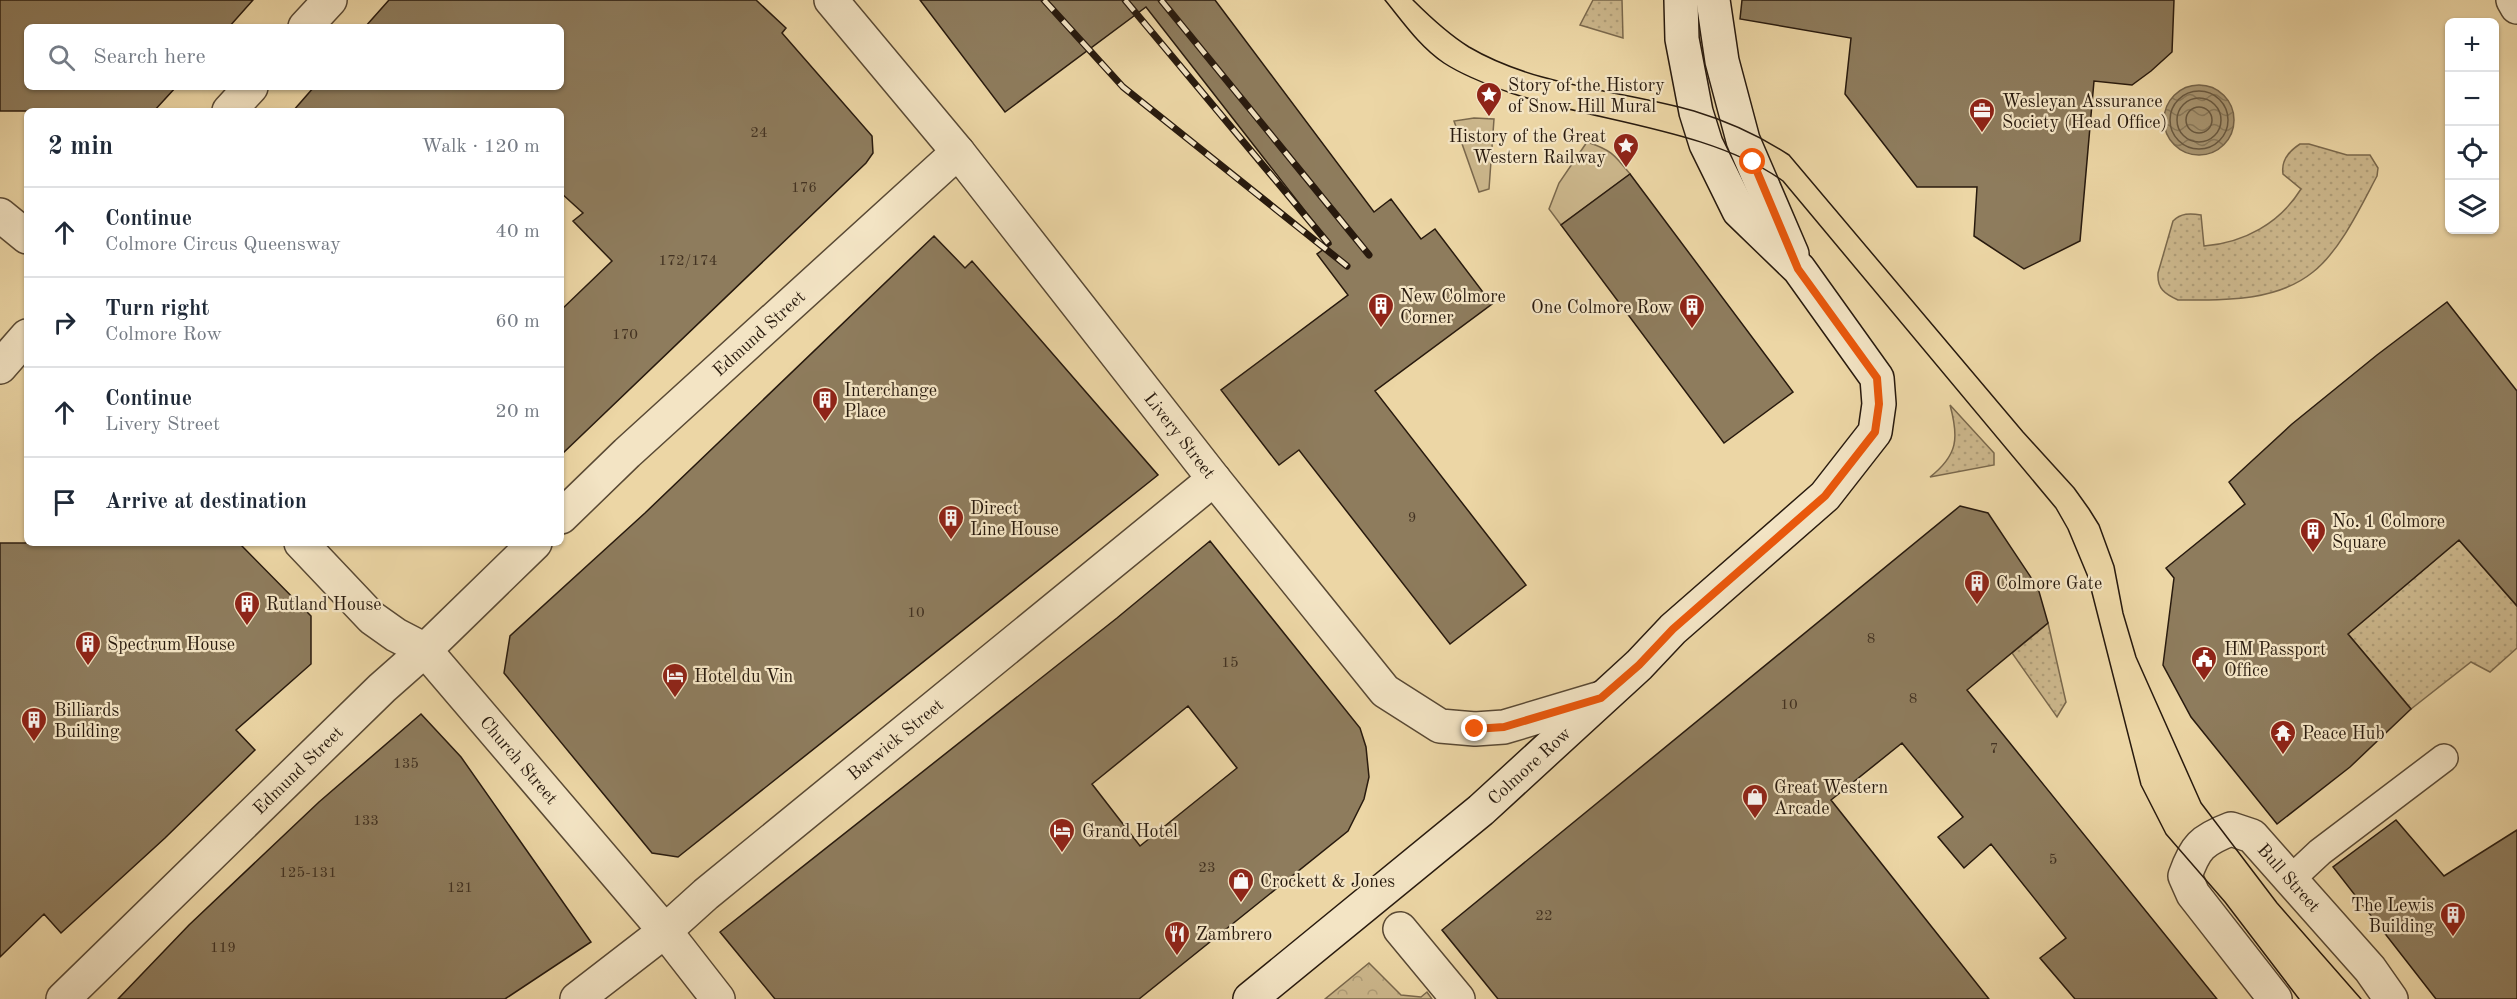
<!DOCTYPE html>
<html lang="en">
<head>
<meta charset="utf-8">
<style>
  :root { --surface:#fff; --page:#f6f6f7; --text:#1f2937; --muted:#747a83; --line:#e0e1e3 }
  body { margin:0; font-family:"Old Standard TT",serif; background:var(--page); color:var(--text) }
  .controls { position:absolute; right:18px; top:18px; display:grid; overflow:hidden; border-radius:9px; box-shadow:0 2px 4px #0004 }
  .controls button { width:54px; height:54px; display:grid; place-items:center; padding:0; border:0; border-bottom:2px solid var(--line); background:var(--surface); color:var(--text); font:30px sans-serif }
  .stop { position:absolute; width:18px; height:18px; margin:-14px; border:4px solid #ea580c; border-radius:50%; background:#fff }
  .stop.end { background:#ea580c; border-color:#fff; box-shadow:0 2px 6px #0008 }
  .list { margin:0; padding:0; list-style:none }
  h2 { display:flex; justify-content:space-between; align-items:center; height:78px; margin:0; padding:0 24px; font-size:26px }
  h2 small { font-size:20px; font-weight:400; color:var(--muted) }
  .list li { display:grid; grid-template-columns:39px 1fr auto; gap:18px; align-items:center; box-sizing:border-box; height:90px; padding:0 24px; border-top:2px solid var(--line) }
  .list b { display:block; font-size:22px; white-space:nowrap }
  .list p { margin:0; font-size:20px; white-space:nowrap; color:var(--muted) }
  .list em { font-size:20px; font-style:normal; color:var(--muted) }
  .icon { flex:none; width:33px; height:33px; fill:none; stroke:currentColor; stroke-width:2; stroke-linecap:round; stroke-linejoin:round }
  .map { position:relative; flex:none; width:2517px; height:999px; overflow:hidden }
  .search { position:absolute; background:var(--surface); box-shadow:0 2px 4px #0004; left:24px; top:24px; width:540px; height:66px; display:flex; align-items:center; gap:15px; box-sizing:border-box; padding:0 21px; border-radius:9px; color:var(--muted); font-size:22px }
  .panel { position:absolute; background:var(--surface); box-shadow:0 2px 4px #0004; left:24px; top:108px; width:540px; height:438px; border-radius:9px }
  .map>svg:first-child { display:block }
  .grass { fill:#cbb68b; stroke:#7a684c; stroke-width:1.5 }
  .forest { fill:url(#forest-crowns); stroke:#7a684c; stroke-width:1.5 }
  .garden { fill:url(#garden-dots); stroke:#7a684c; stroke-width:1.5 }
  .water { fill:url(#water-waves); stroke:#75644a; stroke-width:1.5 }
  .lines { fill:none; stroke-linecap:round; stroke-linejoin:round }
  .shore { stroke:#685840; stroke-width:1.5 }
  .building { fill:#8e7c5d; stroke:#281a0e; stroke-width:1.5; fill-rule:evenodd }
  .lane-casing { stroke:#594934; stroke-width:30 }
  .street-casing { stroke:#594934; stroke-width:36 }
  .secondary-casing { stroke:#281a0e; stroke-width:36 }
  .lane { stroke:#f3e4c4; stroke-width:27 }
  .street { stroke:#f3e4c4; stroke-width:33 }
  .secondary { stroke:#f3e4c4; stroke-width:33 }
  .tram { stroke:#281a0e; stroke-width:1.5 }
  .rail-casing { stroke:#281a0e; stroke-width:7 }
  .rail { stroke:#f3e4c4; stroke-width:4.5; stroke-dasharray:14; stroke-linecap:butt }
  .route { stroke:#ea580c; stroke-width:8 }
  .labels { text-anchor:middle; stroke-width:4.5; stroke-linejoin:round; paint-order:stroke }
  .number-label { font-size:15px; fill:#423222 }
  .poi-label { font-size:18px; fill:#281a0e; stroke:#f3e4c4; text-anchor:start }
  .street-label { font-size:18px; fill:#281a0e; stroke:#f3e4c4 }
</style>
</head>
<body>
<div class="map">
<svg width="2517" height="999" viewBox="0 0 2517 999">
  <defs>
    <pattern id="forest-crowns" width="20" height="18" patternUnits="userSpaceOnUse" patternTransform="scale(1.5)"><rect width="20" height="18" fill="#cbb68b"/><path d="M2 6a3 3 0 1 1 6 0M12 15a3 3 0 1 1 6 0" fill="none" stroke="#ae9c77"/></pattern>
    <pattern id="garden-dots" width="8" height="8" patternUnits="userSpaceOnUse" patternTransform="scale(1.5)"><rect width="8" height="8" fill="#cbb68b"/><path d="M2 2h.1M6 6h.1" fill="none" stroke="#ae9c77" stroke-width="1.8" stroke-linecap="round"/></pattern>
    <pattern id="water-waves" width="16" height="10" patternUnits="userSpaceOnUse" patternTransform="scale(1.5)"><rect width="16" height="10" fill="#a99672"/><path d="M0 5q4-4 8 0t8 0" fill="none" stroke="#8a7a5c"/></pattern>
  </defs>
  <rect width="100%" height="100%" fill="#ecd6a5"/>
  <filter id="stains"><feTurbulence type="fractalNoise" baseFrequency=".00333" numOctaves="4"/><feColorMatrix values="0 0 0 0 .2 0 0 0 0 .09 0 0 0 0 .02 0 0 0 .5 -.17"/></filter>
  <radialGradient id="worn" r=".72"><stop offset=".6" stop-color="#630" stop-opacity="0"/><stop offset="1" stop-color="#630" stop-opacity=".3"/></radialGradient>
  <path class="grass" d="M1474,118L1494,119L1489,189L1479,192L1454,121Z
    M1587,142C1611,150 1614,154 1630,174L1561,225L1549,209L1559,183Z"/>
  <path class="forest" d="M1369,963L1401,995L1421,997L1427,992L1432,999H1325Z"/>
  <path class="garden" d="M1593,0H1622L1623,38L1580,25Z
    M2300,144H2309L2347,155H2370L2378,168L2377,176C2361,206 2340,251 2313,272C2276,302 2223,300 2178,300C2165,294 2157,289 2158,273L2173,221C2181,213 2190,213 2201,215L2204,246C2244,243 2280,223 2301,189L2283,174C2281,161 2289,151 2300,144Z
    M1950,405L1994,453V465L1930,477C1958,455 1959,438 1950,405Z
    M2459,540L2517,606V648L2490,672L2471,662L2411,709L2348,634Z
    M2048,623L2066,702L2057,717L2012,653Z"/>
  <path class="water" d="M2164 120a35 35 0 1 1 70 0a35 35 0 1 1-70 0Z"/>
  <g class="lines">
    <path class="shore" d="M2170 120a29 29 0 1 1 58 0a29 29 0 1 1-58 0Z
      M2177 120a22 22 0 1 1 44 0a22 22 0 1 1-44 0Z
      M2186 120a13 13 0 1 1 26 0a13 13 0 1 1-26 0Z"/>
  </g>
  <path class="building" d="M0,0H253L229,27H27V87H176L154,111H0Z
    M389,0H756L786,28L782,33L872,136L873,153L866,163L561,455V310L612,261L573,221L583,213L561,193V111H293L314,87H561V27H365Z
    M920,0H1215L1374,212L1391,199L1421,239L1435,229L1492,304L1375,391L1526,585L1450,644L1299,450L1279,465L1221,390L1348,295L1317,254L1331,244L1146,7L1005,112Z
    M1742,0H2174L2172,52L2151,71L2132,85L2094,81L2080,241L2024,269L1974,236L1977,187H1917L1845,94L1851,38L1740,19Z
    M1630,174L1793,392L1724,443L1561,225Z
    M934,236L965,268L972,261L1158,475L678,857L652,853L504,673L510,636L645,513Z
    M2447,302L2517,391V606L2459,540L2348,634L2411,709L2350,767L2277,824L2191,717L2163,665L2174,578L2166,568L2245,504L2229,482L2292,424L2377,355Z
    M1960,506L1988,513L2038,588L2048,623L1967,690L2217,999H2075L2040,958L2066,938L1991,844L1964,868L1938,837L1963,817L1902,743L1831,800L1989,999H1498L1442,930Z
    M1210,541L1360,728L1366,747L1369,777L1364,799L1348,831L1139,999H775L720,932L1117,618ZM1188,706L1237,768L1140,846L1092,784Z
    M0,543H239L311,616V664L236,730L255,750L165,838L61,933L44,914L0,957Z
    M421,714L461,757L591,942L505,999H118L189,925L319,802Z
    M2396,820L2444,876L2517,830V999H2436L2333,867Z"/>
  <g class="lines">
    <defs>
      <path id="lane" d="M2291,879L2320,852L2444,758"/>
      <g id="street">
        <path id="s1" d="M831,0L958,152L1214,479L1385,691L1440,726L1475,729L1504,727L1601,698"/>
        <path d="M2513,0L2517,7"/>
        <path d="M305,27L330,0"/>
        <path d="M229,111L251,87"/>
        <path d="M0,215L27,237"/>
        <path d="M0,367L27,336"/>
        <path id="s2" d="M561,517L627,453L958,152"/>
        <path id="s3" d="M301,543L372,618L396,635L425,650L665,931L718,999"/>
        <path d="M1400,929L1458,999"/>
        <path id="s4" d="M63,999L382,688L425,650L535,543"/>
        <path id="s5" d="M577,999L665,931L706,894L1214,479"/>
        <path id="s6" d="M2275,999L2193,894L2185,876C2195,847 2202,840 2231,829L2252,836L2370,969L2391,999"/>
      </g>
      <g id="secondary">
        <path d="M1713,0L1722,61L1743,140L1792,254"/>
        <path id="s7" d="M1250,999L1481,810L1639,665L1673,629L1825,496L1875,432L1879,404L1877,378L1799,269L1739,211L1706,144L1696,112L1682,39L1681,0"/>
      </g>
    </defs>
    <use href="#lane" class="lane-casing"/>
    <use href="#street" class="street-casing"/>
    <use href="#secondary" class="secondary-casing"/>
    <use href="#lane" class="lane"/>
    <use href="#street" class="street"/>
    <use href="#secondary" class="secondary"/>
    <path class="tram" d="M1385,0C1403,22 1420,47 1444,63C1464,76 1488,85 1511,93C1597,122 1710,129 1783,181L2056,508L2068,529L2088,577L2141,785L2166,834L2225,902L2299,999
      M1413,0C1431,18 1448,34 1469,47C1537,87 1620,90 1694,111C1727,121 1760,136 1789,155L2023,432L2074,488L2089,509L2099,525L2114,566L2123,613L2136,657L2201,803L2277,903L2361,999"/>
    <defs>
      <path id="rail" d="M1044,0L1123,87L1347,266
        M1125,0L1328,243
        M1161,0L1369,255"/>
    </defs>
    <use href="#rail" class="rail-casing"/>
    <use href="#rail" class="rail"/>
  </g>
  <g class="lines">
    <path class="route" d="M1475,729L1504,727L1601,698L1639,665L1673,629L1825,496L1875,432L1879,404L1877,378L1798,269L1753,162"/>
  </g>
  <defs>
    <symbol id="sight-pin" viewBox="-11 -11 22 30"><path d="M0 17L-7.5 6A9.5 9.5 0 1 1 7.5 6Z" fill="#8f2418" stroke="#f3e4c4"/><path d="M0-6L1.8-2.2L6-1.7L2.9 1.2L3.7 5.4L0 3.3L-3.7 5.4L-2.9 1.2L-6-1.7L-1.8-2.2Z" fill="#fff"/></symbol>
    <symbol id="office-pin" viewBox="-11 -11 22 30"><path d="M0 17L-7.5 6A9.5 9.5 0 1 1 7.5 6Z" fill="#8f2418" stroke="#f3e4c4"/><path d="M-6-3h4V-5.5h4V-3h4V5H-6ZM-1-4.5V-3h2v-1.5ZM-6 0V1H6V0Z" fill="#fff"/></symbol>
    <symbol id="building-pin" viewBox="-11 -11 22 30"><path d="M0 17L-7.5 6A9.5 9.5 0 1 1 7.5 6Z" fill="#8f2418" stroke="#f3e4c4"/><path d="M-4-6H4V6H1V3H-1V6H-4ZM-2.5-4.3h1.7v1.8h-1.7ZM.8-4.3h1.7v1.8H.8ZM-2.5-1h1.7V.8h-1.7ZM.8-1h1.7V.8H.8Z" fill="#fff"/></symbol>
    <symbol id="civic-pin" viewBox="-11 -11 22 30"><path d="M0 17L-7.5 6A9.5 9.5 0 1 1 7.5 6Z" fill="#8f2418" stroke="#f3e4c4"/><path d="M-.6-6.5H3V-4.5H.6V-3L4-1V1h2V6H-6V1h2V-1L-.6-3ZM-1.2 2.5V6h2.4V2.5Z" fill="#fff"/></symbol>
    <symbol id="hotel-pin" viewBox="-11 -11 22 30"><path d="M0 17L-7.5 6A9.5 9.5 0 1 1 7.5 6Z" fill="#8f2418" stroke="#f3e4c4"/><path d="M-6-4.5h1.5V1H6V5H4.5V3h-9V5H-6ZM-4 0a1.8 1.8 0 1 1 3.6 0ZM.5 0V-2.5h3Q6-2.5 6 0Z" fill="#fff"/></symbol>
    <symbol id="temple-pin" viewBox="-11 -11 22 30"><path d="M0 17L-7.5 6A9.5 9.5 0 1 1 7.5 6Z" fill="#8f2418" stroke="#f3e4c4"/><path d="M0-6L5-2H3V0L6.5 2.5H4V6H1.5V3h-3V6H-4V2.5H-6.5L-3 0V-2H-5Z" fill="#fff"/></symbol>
    <symbol id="shop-pin" viewBox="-11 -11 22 30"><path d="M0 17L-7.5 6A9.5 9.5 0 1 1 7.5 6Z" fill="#8f2418" stroke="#f3e4c4"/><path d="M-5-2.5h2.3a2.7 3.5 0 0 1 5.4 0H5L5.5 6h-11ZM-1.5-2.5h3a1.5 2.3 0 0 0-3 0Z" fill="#fff"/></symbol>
    <symbol id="restaurant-pin" viewBox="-11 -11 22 30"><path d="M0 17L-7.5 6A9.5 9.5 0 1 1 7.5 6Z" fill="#8f2418" stroke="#f3e4c4"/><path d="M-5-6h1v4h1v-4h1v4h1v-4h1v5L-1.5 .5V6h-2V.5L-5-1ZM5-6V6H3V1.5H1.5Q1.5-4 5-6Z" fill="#fff"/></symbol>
  </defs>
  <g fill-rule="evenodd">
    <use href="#sight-pin" x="1474" y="80" width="30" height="40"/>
    <use href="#office-pin" x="1967" y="96" width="30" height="40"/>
    <use href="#sight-pin" x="1611" y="131" width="30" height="40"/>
    <use href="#building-pin" x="1366" y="291" width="30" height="40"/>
    <use href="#building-pin" x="1677" y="292" width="30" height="40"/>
    <use href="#building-pin" x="810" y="385" width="30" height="40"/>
    <use href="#building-pin" x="936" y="503" width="30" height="40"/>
    <use href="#building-pin" x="2298" y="516" width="30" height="40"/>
    <use href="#building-pin" x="1962" y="568" width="30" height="40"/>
    <use href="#building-pin" x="232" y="589" width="30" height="40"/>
    <use href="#building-pin" x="73" y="629" width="30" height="40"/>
    <use href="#civic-pin" x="2189" y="644" width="30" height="40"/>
    <use href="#hotel-pin" x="660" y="661" width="30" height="40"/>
    <use href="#building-pin" x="19" y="705" width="30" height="40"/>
    <use href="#temple-pin" x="2268" y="718" width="30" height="40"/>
    <use href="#shop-pin" x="1740" y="782" width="30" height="40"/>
    <use href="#hotel-pin" x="1047" y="816" width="30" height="40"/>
    <use href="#shop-pin" x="1226" y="866" width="30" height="40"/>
    <use href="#building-pin" x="2438" y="900" width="30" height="40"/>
    <use href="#restaurant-pin" x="1162" y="919" width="30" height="40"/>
  </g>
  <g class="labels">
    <g class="number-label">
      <text x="759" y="137">24</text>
      <text x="804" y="192">176</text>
      <text x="688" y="265">172/174</text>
      <text x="625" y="339">170</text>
      <text x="1412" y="522">9</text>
      <text x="916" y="617">10</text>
      <text x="1871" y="643">8</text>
      <text x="1230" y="667">15</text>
      <text x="1913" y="703">8</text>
      <text x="1789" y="709">10</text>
      <text x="1994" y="753">7</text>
      <text x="406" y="768">135</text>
      <text x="366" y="825">133</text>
      <text x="2053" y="864">5</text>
      <text x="1207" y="872">23</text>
      <text x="308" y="877">125-131</text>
      <text x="460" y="892">121</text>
      <text x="1544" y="920">22</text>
      <text x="223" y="952">119</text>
    </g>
    <g class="poi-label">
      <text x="1508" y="91">Story of the History<tspan x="1508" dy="21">of Snow Hill Mural</tspan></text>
      <text x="2002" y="107">Wesleyan Assurance<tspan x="2002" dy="21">Society (Head Office)</tspan></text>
      <text x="1606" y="142" text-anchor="end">History of the Great<tspan x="1606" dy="21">Western Railway</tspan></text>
      <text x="1400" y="302">New Colmore<tspan x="1400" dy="21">Corner</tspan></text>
      <text x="1672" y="313" text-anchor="end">One Colmore Row</text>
      <text x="844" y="396">Interchange<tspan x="844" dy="21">Place</tspan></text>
      <text x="970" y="514">Direct<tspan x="970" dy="21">Line House</tspan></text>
      <text x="2332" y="527">No. 1 Colmore<tspan x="2332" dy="21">Square</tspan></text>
      <text x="1996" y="589">Colmore Gate</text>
      <text x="266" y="610">Rutland House</text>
      <text x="107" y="650">Spectrum House</text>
      <text x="2224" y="655">HM Passport<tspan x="2224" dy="21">Office</tspan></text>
      <text x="694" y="682">Hotel du Vin</text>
      <text x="54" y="716">Billiards<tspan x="54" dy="21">Building</tspan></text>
      <text x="2302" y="739">Peace Hub</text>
      <text x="1774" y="793">Great Western<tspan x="1774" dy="21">Arcade</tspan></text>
      <text x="1082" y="837">Grand Hotel</text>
      <text x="1260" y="887">Crockett &amp; Jones</text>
      <text x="2434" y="911" text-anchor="end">The Lewis<tspan x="2434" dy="21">Building</tspan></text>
      <text x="1196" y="940">Zambrero</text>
    </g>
    <g class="street-label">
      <text dy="6" stroke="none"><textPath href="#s2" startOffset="270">Edmund Street</textPath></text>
      <text dy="6" stroke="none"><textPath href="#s1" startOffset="558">Livery Street</textPath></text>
      <text dy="6" stroke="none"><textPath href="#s5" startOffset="411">Barwick Street</textPath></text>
      <text dy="6" stroke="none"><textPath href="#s3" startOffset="310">Church Street</textPath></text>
      <text dy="6" stroke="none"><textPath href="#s7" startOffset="364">Colmore Row</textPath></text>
      <text dy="6" stroke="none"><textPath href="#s4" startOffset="328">Edmund Street</textPath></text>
      <text dy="6" stroke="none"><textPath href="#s6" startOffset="300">Bull Street</textPath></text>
    </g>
  </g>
  <rect width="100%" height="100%" filter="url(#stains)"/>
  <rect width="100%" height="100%" fill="url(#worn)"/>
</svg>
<div class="controls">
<button>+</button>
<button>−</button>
<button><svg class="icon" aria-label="locate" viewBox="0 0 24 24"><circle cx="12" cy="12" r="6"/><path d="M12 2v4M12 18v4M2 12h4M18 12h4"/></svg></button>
<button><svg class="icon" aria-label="layers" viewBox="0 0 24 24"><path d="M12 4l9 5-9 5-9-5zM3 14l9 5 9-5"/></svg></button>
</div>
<div class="stop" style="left:1753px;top:162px"></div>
<div class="stop end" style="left:1475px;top:729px"></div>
<div class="search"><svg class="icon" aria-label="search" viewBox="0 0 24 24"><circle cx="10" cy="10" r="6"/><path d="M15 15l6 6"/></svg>Search here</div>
<section class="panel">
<h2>2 min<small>Walk · 120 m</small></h2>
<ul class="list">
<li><svg class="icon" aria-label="ahead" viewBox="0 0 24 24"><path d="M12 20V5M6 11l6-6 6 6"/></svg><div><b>Continue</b><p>Colmore Circus Queensway</p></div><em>40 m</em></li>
<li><svg class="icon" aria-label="right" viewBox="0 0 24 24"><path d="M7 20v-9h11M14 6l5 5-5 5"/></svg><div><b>Turn right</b><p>Colmore Row</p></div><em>60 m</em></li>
<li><svg class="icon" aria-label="ahead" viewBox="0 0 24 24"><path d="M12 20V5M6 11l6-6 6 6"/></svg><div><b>Continue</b><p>Livery Street</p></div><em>20 m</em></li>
<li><svg class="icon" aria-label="arrive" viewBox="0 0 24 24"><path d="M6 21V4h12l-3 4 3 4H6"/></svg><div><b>Arrive at destination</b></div></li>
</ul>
</section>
</div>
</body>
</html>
